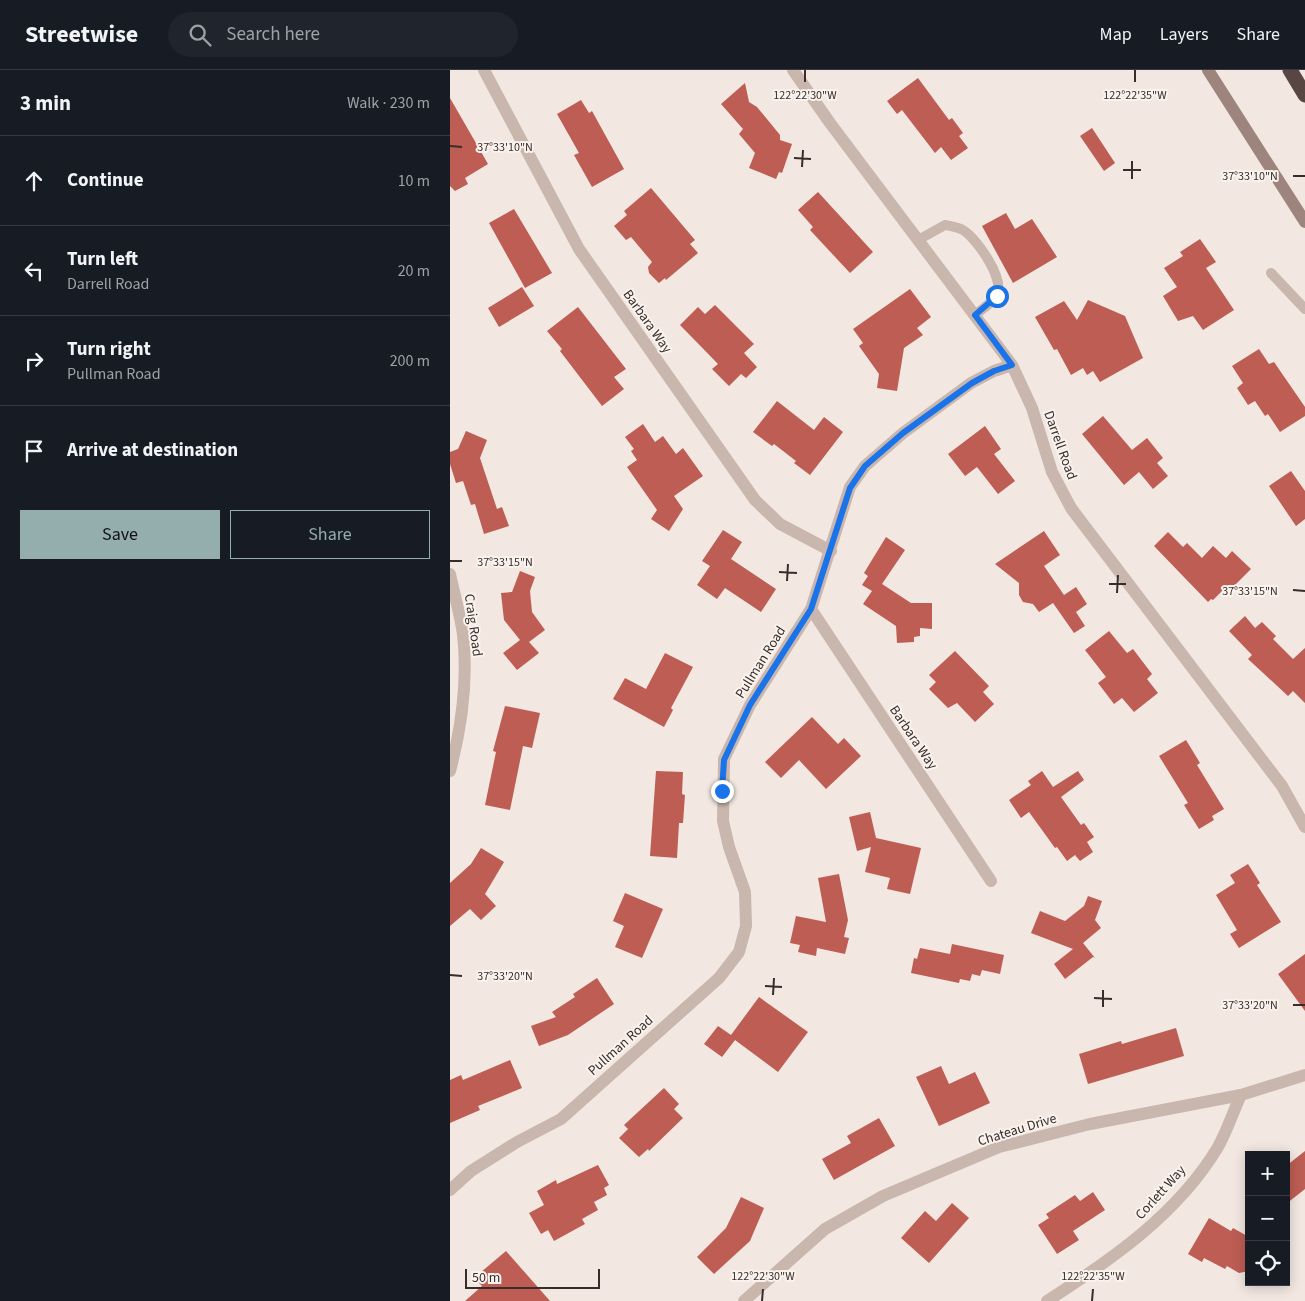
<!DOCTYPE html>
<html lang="en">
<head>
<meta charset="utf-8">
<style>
  :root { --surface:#171b24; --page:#20242c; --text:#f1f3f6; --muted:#9ea1a6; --line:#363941; --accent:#94adad }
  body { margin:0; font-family:"Source Sans 3",sans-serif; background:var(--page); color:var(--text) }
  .controls { position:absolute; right:15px; bottom:15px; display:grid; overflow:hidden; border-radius:0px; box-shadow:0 2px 12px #0003 }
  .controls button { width:45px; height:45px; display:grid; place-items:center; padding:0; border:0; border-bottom:1px solid var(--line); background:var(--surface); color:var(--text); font:25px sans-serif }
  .scale { position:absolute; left:15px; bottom:12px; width:135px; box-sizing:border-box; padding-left:5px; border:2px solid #382d2b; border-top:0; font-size:14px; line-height:18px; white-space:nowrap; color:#382d2b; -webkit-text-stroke:4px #f9f2ed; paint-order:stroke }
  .stop { position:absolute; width:15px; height:15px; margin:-11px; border:4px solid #1a73e8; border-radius:50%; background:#fff }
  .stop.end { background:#1a73e8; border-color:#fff; box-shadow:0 1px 5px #0008 }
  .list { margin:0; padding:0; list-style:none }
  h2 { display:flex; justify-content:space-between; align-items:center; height:65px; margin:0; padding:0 20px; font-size:21px }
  h2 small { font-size:16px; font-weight:400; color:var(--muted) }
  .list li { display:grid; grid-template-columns:32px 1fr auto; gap:15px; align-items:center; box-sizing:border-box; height:90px; padding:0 20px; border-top:1px solid var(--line) }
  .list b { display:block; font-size:19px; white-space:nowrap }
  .list p { margin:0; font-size:16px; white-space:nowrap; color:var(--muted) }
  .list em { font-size:16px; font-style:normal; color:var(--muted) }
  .actions { display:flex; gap:10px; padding:15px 20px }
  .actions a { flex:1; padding:11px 0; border:1px solid var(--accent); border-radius:0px; text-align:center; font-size:18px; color:var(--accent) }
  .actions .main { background:var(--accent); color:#111 }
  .icon { flex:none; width:28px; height:28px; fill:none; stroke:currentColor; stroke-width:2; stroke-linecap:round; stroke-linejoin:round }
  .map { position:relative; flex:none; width:855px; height:1231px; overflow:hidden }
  header { display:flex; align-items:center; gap:30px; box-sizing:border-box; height:70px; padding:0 25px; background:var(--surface); border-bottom:1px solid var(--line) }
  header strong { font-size:24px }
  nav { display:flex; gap:28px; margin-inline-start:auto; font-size:18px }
  .search { width:350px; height:45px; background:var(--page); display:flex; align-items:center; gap:12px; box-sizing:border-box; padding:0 18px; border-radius:28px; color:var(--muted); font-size:19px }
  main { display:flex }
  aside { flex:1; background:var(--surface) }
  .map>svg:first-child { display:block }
  .building { fill:#bd5d53 }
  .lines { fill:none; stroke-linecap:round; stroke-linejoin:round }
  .service { stroke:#c9b6ad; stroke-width:10 }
  .minor { stroke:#c9b6ad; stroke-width:12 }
  .tertiary { stroke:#c9b6ad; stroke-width:12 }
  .secondary { stroke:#9d857e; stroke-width:12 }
  .motorway { stroke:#584643; stroke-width:15 }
  .route { stroke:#1a73e8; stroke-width:6 }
  .ticks { fill:none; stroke:#382d2b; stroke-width:2 }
  .labels { text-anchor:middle; stroke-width:4; stroke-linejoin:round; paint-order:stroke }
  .street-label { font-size:14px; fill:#382d2b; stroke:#f9f2ed }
  .ticks-label { font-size:12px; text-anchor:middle; fill:#382d2b; stroke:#f9f2ed; stroke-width:4; stroke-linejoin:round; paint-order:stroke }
</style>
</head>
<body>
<header>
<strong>Streetwise</strong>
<div class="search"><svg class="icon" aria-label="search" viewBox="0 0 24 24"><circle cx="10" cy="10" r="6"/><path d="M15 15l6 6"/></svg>Search here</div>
<nav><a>Map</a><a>Layers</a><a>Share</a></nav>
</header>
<main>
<aside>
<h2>3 min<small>Walk · 230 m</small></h2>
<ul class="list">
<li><svg class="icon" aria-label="ahead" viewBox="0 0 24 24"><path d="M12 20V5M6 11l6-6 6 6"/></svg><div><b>Continue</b></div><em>10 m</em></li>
<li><svg class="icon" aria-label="left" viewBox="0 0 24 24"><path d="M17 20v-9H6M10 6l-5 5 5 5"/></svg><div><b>Turn left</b><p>Darrell Road</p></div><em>20 m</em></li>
<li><svg class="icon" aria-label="right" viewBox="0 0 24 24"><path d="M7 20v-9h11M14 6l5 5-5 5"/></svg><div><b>Turn right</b><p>Pullman Road</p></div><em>200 m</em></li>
<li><svg class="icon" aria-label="arrive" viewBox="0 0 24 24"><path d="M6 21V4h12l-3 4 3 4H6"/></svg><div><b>Arrive at destination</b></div></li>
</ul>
<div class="actions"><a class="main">Save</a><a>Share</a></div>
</aside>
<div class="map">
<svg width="855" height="1231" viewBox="0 0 855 1231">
  <rect width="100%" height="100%" fill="#f2e7e1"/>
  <path class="building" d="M468,8L499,50L502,48L513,63L509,66L518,78L501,90L491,77L485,83L452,40L447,44L437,31Z
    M295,13L299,32L307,37L330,65V70L342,74L332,103L329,102L326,109L299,98L305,83L289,64L293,59L271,34Z
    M0,28L38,94L15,108L18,114L5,121L0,116Z
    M131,30L139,43L142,41L174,99L142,117L124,85L129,83L107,44Z
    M642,58L665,93L654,101L630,66Z
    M201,118L245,170L240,174L248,183L216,210L215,208L209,213L199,203L198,197L202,192L181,167L176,170L164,156L177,145L174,141Z
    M368,122L423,182L400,203L360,160L363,157L348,140Z
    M64,139L102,203L75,218L39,153Z
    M556,143L565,159L582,149L607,187L563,213L532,156Z
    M750,169L766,192L756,198L784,240L753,260L743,246L728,251L713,226L727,217L714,198L733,186L730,182Z
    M72,217L84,236L49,257L38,238Z
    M460,219L481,247L467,258L473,265L454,278L447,321L427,318L429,304L409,276L413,273L403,259Z
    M638,230L675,246L693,288L650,312L643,301L637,305L633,298L621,305L607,279L604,280L585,247L614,231L627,250Z
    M265,235L304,274L294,283L307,297L296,308L291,304L279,316L262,299L268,294L230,255L248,237L255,244Z
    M128,237L176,299L164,307L174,319L152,336L110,281L112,279L97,261Z
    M809,279L819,294L824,292L855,337V346L830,362L818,344L815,346L805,331L798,335L787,318L793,313L782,296Z
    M327,331L364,360L374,347L393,362L360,405L344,393L346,391L324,374L322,376L303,362Z
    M653,346L682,380L697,368L713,388L707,393L718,406L703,419L689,402L674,415L632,364Z
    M193,354L205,372L213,366L226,384L233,378L253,406L224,426L233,439L219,461L201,449L207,440L177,397L187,390L181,381L184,379L175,367Z
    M535,356L551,379L544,384L565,411L548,424L527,397L515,406L498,384Z
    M16,361L37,370L30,388L47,439L52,437L59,456L34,464L25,434L21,435L13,411L6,413L0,394V382L8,379Z
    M841,401L855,421V449L846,456L819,416Z
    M273,460L292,472L281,489L326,519L311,542L275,518L267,529L247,515L260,496L252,491Z
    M594,461L610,485L594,496L614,525L626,517L637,534L626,542L635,556L624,563L603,533L589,542L583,534L573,532L569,525V513L545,494Z
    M718,462L733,477L737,473L752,488L763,476L776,488L782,481L801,499L780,520L776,517L763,530L761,529L758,532L704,476Z
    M436,467L455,480L432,514L461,533H482V559L470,558V566L464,567V572L447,573L446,556L413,534L422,521L412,515L418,506L414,503Z
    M70,501L85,507L80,521L82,542L95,560L79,572L89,583L67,600L53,583L70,570L54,550L51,523L62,522Z
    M795,546L805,558L812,552L826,566L823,569L843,589L855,578V633L843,621L838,626L798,589L802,585L779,561Z
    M659,561L677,583L683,579L702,604L697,609L708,623L684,642L672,628L664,634L648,613L656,607L635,580Z
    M505,581L539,616L533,622L544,634L525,652L507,633L498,638L479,619L486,612L479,605Z
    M215,583L243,597L221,638L223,640L214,657L163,629L175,608L196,619Z
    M55,636L90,643L82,678L73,676L60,740L35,735L46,682L43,681Z
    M362,647L388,674L394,668L411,686L376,719L349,690L331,708L315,692Z
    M736,670L750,693L747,695L774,739L762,746L764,750L749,759L734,735L738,733L709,686Z
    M206,701L233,702L232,724L235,725L233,753H229L227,788L200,786Z
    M592,701L603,717L628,701L634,710L611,727L631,755L634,753L644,767L637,772L643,782L630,791L625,785L617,791L607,777L605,778L579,742L571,748L559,730L581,715L578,711Z
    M420,742L426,768L471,778L460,824L437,819L440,808L415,802L421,777L407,781L399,747Z
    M31,778L54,792L35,824L46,836L31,850L20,839L0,856V813L21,794Z
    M798,794L810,813L807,815L831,852L789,878L780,864L787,860L766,825L785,813L780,805Z
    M389,804L398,850L394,867L399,868L395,884L367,878L366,886L348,882L350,875L340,873L346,846L376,852L368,808Z
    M175,823L213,839L192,888L165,877L174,856L163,851Z
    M638,826L652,831L645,850L651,858L633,873L645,888L643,887L615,909L604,894L623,879L581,863L590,841L615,851L634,836Z
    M502,874L554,885L550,904L532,900L530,906L522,904L520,911L510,909L509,913L461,903L464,888L467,889L470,878L500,884Z
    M855,884V941L828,904Z
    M147,908L164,934L118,965L89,976L81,956L106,947L102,942L125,927L123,924Z
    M309,927L358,962L328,1002L285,970L272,987L254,974L268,956L281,965Z
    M726,958L734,986L638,1014L629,984L671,971L672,974Z
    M60,990L72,1018L28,1036L30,1040L0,1053V1010L11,1005L13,1010Z
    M491,996L499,1014L525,1002L540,1033L489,1056L466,1007Z
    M214,1018L229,1034L224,1039L233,1048L199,1081L198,1079L189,1087L169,1068L178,1059L174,1055Z
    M429,1048L445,1076L384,1110L372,1089L401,1073L397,1066Z
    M855,1081V1119L836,1134V1096Z
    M148,1095L159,1115L154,1118L157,1125L144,1132L148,1140L132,1149L135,1154L104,1171L98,1160L91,1164L79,1143L94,1135L87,1121L106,1110L107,1114Z
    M643,1122L655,1140L623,1161L629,1170L607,1184L588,1155L599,1148L596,1144L625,1125L630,1131Z
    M291,1127L314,1138L300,1171L264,1204L247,1187L276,1158Z
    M502,1133L519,1148L479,1193L451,1168L475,1141L486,1151Z
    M759,1148L781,1161L783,1158L799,1167V1201L789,1203L777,1196L775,1199L754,1188L752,1192L738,1184Z
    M56,1181L100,1231H15L32,1216L24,1208Z"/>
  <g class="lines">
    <path class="service" d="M468,170L495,155C500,156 506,157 511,159C525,165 555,209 547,224C544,232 532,239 525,245
      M821,203L855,239"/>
    <path class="minor" d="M34,0L129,179L305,430L330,454L381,481
      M343,0L380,53L562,295L582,338L602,402L621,438L832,716L855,757
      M0,504C4,523 10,544 13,564C18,610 12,656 0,701
      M361,539L541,811
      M0,1120L21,1101L67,1072L111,1049L269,908L289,882L296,856L295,822L279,777L273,751L274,689L300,635L361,539L400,417L415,396L453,363L521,313L544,301L562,295
      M597,1231C661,1190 728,1144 768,1077C777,1061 783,1042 791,1025"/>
    <path class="tertiary" d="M294,1231L375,1159L433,1126L549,1077L640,1054L791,1025L855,1005"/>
    <path class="secondary" d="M758,0L855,152"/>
    <path class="motorway" d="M840,0L855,25"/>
  </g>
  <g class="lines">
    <path class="route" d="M272,721L274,690L300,635L361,539L400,418L415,396L453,363L522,313L544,301L562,295L525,245L547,226"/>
  </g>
  <path class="ticks" d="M355,12V0M685,12V0M0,76L12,77M344,88L361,89M352,97L353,80M673,100H691M843,106H855M682,109V91M0,491H12M329,502L347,503M337,511L338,494M659,514H676M843,520L855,521M667,523L668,505M0,905L12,906M315,916L332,917M323,925L324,908M644,928L662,929M843,935H855M653,937V920M312,1231L313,1219M642,1231L643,1219"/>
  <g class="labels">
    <g class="street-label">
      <text transform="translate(198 251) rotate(55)" y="5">Barbara Way</text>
      <text transform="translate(611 375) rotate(70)" y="5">Darrell Road</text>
      <text transform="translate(24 555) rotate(82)" y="5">Craig Road</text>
      <text transform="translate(310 592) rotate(-58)" y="5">Pullman Road</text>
      <text transform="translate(464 667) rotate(56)" y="5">Barbara Way</text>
      <text transform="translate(170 975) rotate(-42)" y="5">Pullman Road</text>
      <text transform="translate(567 1059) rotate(-17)" y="5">Chateau Drive</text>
      <text transform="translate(710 1122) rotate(-48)" y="5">Corlett Way</text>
    </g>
  </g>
  <g class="ticks-label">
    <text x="355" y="29">122°22'30"W</text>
    <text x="685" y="29">122°22'35"W</text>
    <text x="55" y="81">37°33'10"N</text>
    <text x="800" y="110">37°33'10"N</text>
    <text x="55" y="496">37°33'15"N</text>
    <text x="800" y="525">37°33'15"N</text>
    <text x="55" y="910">37°33'20"N</text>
    <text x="800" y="939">37°33'20"N</text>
    <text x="313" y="1210">122°22'30"W</text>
    <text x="643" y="1210">122°22'35"W</text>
  </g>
</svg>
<div class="controls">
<button>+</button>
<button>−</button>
<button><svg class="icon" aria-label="locate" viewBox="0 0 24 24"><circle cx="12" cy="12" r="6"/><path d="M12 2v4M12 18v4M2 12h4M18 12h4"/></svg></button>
</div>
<div class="scale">50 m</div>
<div class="stop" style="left:547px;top:226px"></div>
<div class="stop end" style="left:272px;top:721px"></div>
</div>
</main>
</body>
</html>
